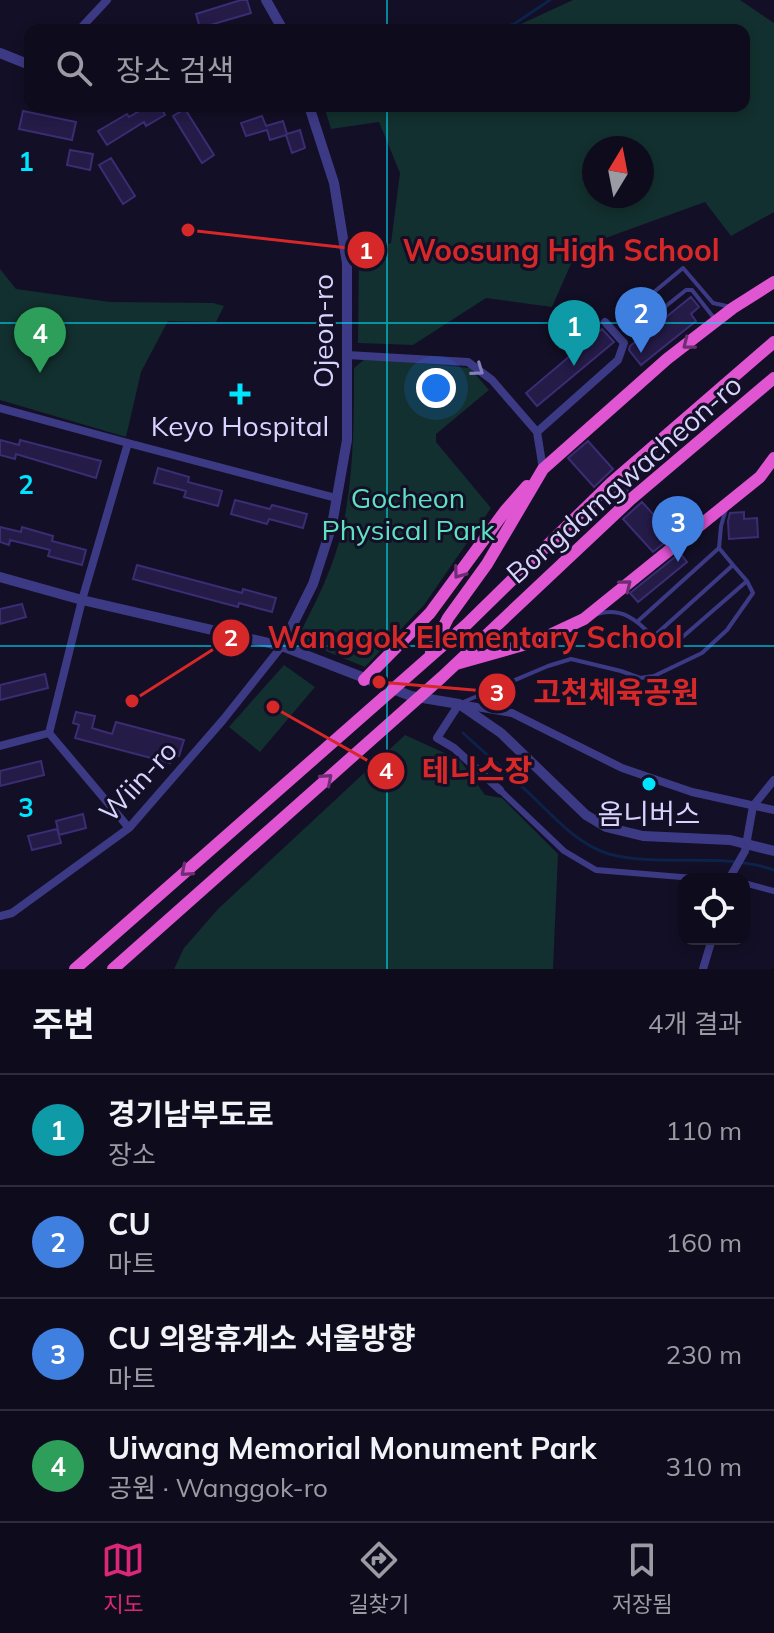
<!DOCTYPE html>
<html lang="ko">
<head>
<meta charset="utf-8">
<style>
  :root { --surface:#0e0b1c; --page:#171425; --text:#f1f3f6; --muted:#9b9ba3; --line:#2e2b3b; --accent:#db2777 }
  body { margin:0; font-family:Mulish,"Noto Sans KR",sans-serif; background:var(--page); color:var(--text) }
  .controls { position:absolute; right:24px; bottom:24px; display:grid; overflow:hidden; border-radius:16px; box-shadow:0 4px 12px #0003 }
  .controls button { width:72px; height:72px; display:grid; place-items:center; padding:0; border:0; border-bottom:2px solid var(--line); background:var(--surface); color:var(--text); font:40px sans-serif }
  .compass { position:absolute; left:582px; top:136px; width:72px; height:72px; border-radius:50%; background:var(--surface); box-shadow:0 4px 12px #0003; rotate:10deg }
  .you { position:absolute; left:436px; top:388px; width:28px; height:28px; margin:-20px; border:6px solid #fff; border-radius:50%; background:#1a73e8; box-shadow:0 0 0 12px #1a73e833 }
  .badge { display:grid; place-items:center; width:52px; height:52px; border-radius:50%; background:var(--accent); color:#fff; font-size:26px; font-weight:700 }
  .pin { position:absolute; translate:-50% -66px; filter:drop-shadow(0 2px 4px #0008) }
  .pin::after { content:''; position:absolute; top:42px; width:28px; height:24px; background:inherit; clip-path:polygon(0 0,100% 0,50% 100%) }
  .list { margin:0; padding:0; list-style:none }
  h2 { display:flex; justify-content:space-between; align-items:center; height:104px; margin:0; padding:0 32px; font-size:34px }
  h2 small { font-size:26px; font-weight:400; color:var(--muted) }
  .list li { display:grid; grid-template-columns:52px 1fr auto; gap:24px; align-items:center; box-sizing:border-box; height:112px; padding:0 32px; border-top:2px solid var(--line) }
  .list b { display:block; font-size:30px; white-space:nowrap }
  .list p { margin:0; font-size:26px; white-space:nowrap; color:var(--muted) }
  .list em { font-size:26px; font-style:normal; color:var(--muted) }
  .icon { flex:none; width:44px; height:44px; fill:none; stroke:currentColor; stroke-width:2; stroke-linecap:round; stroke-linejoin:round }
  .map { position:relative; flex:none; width:774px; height:969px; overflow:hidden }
  .search { position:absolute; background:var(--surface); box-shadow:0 4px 12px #0003; left:24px; right:24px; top:24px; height:88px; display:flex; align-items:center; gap:20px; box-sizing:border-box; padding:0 28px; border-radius:16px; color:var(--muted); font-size:30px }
  .sheet { height:552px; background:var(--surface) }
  nav { display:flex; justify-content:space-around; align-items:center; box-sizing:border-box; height:112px; border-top:2px solid var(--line); background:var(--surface); font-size:22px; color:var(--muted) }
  nav a { display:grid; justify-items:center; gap:4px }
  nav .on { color:var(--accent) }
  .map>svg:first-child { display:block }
  .green { fill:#12302f; fill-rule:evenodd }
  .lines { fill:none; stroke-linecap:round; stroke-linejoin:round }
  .stream { stroke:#0c2248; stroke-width:3 }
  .building { fill:#241b47; stroke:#3b2d73; stroke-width:2 }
  .service { stroke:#3d3a85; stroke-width:4 }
  .pedestrian { stroke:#3d3a85; stroke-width:6 }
  .minor { stroke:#3d3a85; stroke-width:8 }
  .tertiary { stroke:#3d3a85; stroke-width:10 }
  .trunk { stroke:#e055d1; stroke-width:12 }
  .oneway { stroke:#6f2e73 }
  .oneway2 { stroke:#837fbc }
  .grid { fill:none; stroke:#00e5ff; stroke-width:2; stroke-opacity:0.55 }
  .poi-dot { fill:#00e5ff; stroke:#130f26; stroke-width:3 }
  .labels { text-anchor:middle; stroke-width:6; stroke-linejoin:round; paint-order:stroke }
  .street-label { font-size:28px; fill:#d9d4ff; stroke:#130f26 }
  .poi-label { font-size:28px; fill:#d9d4ff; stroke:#130f26 }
  .park-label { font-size:28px; fill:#5fe0c0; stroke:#130f26 }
  .grid-label { font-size:26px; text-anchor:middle; font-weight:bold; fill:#00e5ff; stroke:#130f26; stroke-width:6; stroke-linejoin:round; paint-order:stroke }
  .leader { fill:none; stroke:#d62828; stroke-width:3 }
  .callout-dot { fill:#d62828; stroke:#130f26; stroke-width:3 }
  .mark-label { font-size:24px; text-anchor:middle; font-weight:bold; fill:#fff }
  .callout-label { font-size:30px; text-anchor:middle; font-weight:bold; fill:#d62828; stroke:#130f26; stroke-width:6; stroke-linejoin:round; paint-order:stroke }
</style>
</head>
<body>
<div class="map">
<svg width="774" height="969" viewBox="0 0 774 969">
  <rect width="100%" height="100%" fill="#130f26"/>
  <path class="green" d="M573,0H740L774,23V212L731,236L705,202L578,248L552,307L486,298L413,345L358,343L359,252L391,243L400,173L379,122L331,129L324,106H744V30H508ZM594,148H642V196H594Z
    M0,269L16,289L110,302L213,303L224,306L216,322L168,321L141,372L126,437L0,400Z
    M366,358L470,368L489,390L436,434V442L491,508L424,605L365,667L306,643L300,633C317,600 334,566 342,530C354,477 354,422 354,368Z
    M284,665L315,687L260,752L229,727Z
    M405,735L460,760L485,795L502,798L558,854L553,969H174L184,948L218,909Z"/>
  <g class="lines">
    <path class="stream" d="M493,30L514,24L550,0
      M463,733C486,754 509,774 531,795C554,817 578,845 609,854C663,868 720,851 774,870"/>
  </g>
  <path class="building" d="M241,0H247L251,13L200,28L196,14Z
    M148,106H160L165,115L146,126L144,122L107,145L98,131L127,114L129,117Z
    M185,109L214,155L202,163L173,116Z
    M23,111L76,122L72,140L19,129Z
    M262,116L266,126L283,121L287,134L300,130L305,148L292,153L286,135L270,140L267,130L246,136L241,123Z
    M70,150L93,154L90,170L67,165Z
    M111,158L135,196L123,204L99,165Z
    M691,297L699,307L691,314L696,321L641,365L629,350L630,346Z
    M602,329L614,342L537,406L526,393Z
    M0,440L19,445L20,440L101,461L96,478L16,454L15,459L0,455Z
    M588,441L613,469L594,487L568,458Z
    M158,468L189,477L188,482L222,491L218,506L184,497L186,491L154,483Z
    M625,483L630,488L611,506L606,500Z
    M235,500L270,509L272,505L307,514L303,528L269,519L267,524L231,514Z
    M642,502L673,536L653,552L623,519Z
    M744,512V519L757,518L758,537L729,539L728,521L730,513Z
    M0,527L21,532L22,527L53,536L52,541L86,550L82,565L48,556L50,550L10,540L9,545L0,542Z
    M680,553L687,562L638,602L630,593Z
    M137,565L242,593L243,589L276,598L272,612L239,603L238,607L133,579Z
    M22,604L26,617L0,624V609Z
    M45,674L48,688L0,700V685Z
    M76,712L95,716L92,728L112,734L116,722L184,740L179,756L173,754L170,763L75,738L79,725L73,723Z
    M41,761L44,775L0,786V771Z
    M83,814L86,828L59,835L56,821Z
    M57,829L61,843L32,850L28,836Z"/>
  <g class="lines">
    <path class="service" d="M714,318L692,290H686L636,330L625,316L683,268L713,303L731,307
      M597,614C622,607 637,620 653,637L733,565L719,548L721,526L726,509
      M638,621L719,548
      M653,637L662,645L671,647L747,581
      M461,703L548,666L571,659L621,671L640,678L654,676L702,653L727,630L753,593L747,581L733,565"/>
    <path class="pedestrian" d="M500,790L564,851L596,870L706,879
      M744,883L774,891"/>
    <path class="minor" d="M79,30L107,0
      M347,355L468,362L492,380L537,432
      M0,408L128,443L82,600L49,733L0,746
      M128,443L336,498
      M543,469L537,432L618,360L624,343L605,322
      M49,733L129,828
      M500,790L454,748L437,738L459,704L512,713L622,768L692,792L774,810
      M729,879L745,851L753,806L774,780
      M0,916L12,913L129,828L223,720L282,646
      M703,969L712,939"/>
    <path class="tertiary" d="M266,0L283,30
      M0,53L30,65
      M0,577L82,600L282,646L411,696L459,704L501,733L586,815L606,827L643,836L730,840L774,851
      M282,646L313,584L332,525L347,440V263L334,183L309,106"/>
    <path class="trunk" d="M431,652L448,618L487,564L543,469L667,359L733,308L774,282
      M456,664L537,641L584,619L760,477L774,458
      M364,680L430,613L505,511L527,486
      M75,969L466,625L611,483L774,342
      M113,969L442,677L630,500L774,378"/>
  </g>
  <defs><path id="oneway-chevron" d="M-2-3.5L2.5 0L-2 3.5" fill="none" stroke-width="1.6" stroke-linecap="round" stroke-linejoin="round" transform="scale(2)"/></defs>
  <g class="oneway">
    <use href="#oneway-chevron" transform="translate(688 344) rotate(142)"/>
    <use href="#oneway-chevron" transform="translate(459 573) rotate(126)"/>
    <use href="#oneway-chevron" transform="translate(626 585) rotate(-39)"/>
    <use href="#oneway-chevron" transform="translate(327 779) rotate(-41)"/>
    <use href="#oneway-chevron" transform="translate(186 871) rotate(139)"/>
  </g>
  <use class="oneway2" href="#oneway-chevron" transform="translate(478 370) rotate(35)"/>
  <path class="grid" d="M387,0V30M387,106V969M0,323H774M0,646H774"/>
  <g class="poi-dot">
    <path d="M236 382h8v8h8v8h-8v8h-8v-8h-8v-8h8z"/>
    <circle cx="649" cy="784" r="8"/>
  </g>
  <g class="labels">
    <g class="street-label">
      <text transform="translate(323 331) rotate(-90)" y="10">Ojeon-ro</text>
      <text transform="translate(624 479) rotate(-41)" y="10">Bongdamgwacheon-ro</text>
      <text transform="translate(138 781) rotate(-47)" y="10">Wiin-ro</text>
    </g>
    <g class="poi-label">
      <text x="240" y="436">Keyo Hospital</text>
      <text x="649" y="824">옴니버스</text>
    </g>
    <g class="park-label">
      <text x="408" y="508">Gocheon<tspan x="408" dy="32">Physical Park</tspan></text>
    </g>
  </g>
  <g class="grid-label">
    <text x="26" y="171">1</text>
    <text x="26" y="494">2</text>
    <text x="26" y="817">3</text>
  </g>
  <path class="leader" d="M188 230L366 250M132 701L231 638M379 682L497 692M273 707L386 771"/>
  <g class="callout-dot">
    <circle cx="188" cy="230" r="8"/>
    <circle cx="132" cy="701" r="8"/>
    <circle cx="379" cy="682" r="8"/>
    <circle cx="273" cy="707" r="8"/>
    <circle cx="366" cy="250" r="20"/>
    <circle cx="231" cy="638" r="20"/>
    <circle cx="497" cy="692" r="20"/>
    <circle cx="386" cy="771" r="20"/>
  </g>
  <g class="mark-label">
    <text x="366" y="259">1</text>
    <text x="231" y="646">2</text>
    <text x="497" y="701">3</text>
    <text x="386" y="779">4</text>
  </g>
  <g class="callout-label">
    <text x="561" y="261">Woosung High School</text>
    <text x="475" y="648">Wanggok Elementary School</text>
    <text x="616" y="703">고천체육공원</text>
    <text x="477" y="781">테니스장</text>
  </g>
</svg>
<div class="controls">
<button><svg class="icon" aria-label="locate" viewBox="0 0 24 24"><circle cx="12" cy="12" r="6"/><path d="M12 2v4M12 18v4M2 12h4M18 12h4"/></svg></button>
</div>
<svg class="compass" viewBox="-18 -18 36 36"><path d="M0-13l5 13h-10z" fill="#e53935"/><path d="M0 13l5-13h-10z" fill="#9b9ba3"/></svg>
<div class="you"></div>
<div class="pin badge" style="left:574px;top:366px;background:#0f9aa8">1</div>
<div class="pin badge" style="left:641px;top:353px;background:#3f7fe0">2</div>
<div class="pin badge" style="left:678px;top:562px;background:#3f7fe0">3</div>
<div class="pin badge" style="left:40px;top:373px;background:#2e9e5b">4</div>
<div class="search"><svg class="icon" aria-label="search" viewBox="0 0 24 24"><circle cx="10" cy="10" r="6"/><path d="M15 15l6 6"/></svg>장소 검색</div>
</div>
<section class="sheet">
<h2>주변<small>4개 결과</small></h2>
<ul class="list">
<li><span class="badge" style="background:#0f9aa8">1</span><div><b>경기남부도로</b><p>장소</p></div><em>110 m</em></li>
<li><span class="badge" style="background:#3f7fe0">2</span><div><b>CU</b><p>마트</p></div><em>160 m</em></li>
<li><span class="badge" style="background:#3f7fe0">3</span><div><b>CU 의왕휴게소 서울방향</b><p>마트</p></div><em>230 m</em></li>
<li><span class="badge" style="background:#2e9e5b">4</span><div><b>Uiwang Memorial Monument Park</b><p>공원 · Wanggok-ro</p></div><em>310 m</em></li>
</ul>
</section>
<nav>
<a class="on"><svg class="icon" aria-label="map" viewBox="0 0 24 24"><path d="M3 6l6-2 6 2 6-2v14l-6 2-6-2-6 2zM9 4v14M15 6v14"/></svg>지도</a>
<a><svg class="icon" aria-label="directions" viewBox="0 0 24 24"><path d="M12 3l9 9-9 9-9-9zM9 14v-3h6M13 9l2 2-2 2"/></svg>길찾기</a>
<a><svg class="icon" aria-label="saved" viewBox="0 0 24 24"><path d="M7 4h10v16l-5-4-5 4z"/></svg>저장됨</a>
</nav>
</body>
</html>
